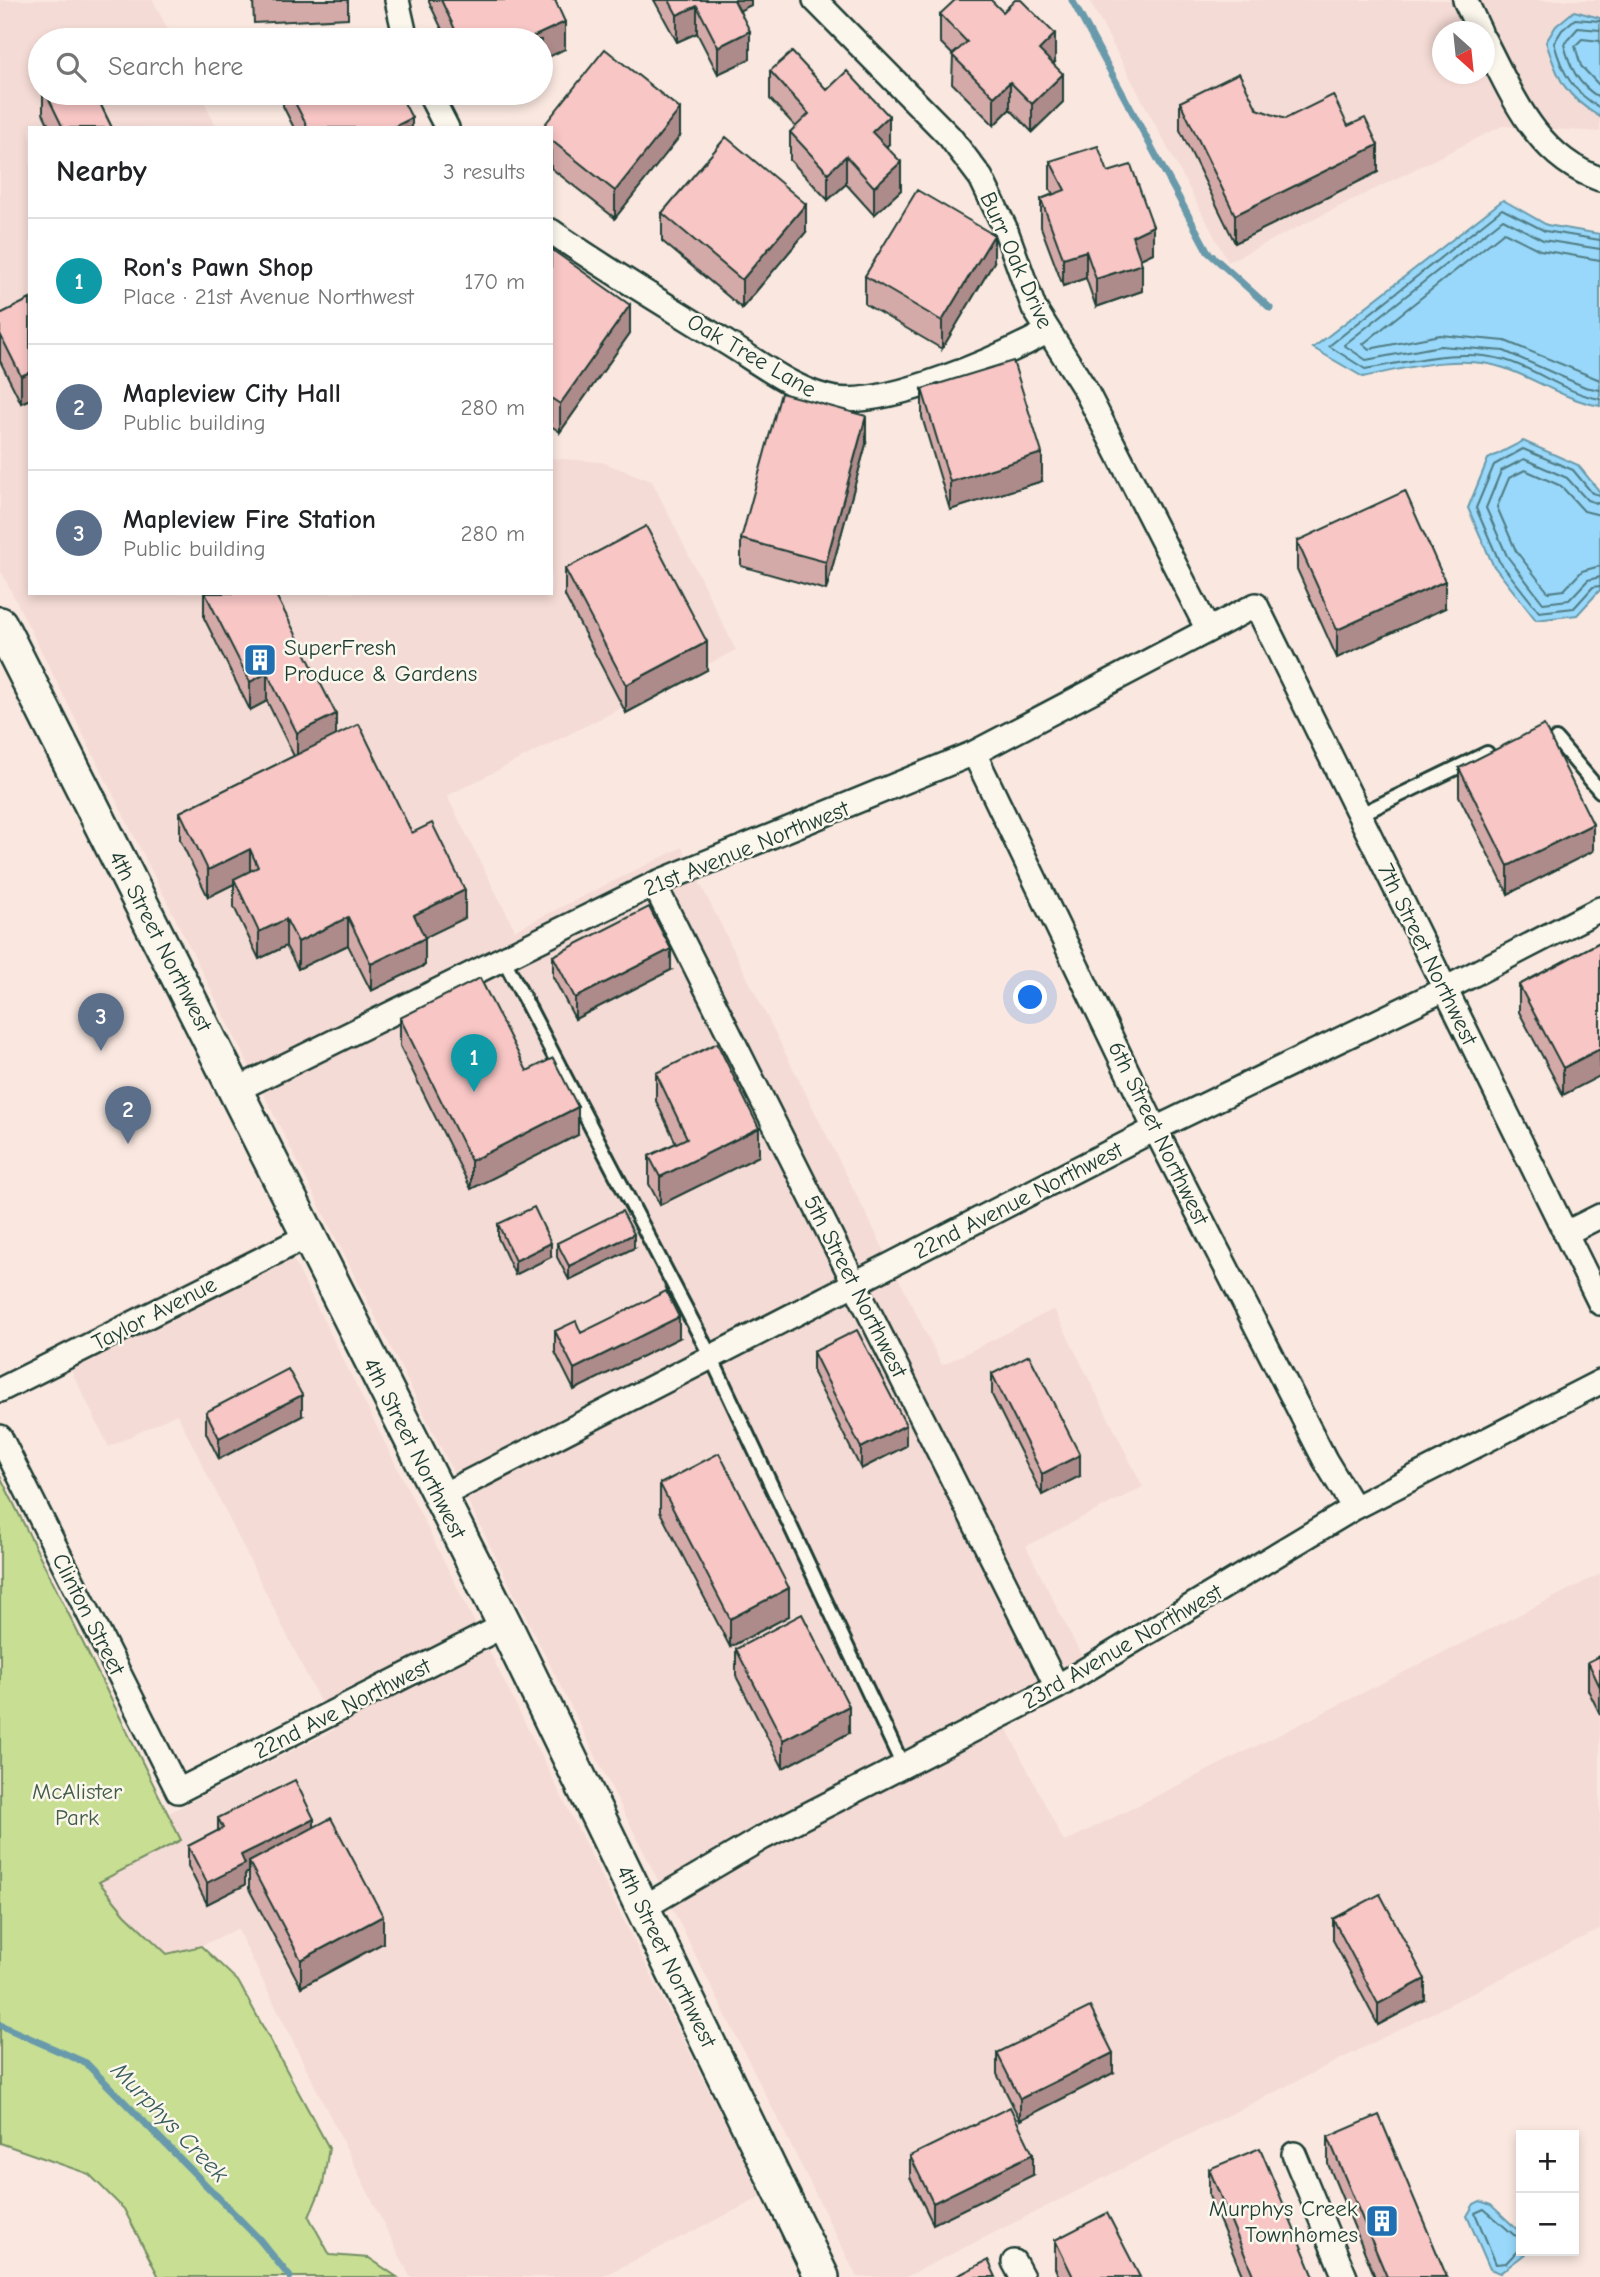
<!DOCTYPE html>
<html lang="en">
<head>
<meta charset="utf-8">
<style>
  :root { --surface:#fff; --page:#f6f6f6; --text:#202124; --muted:#757577; --line:#e0e0e0; --accent:#1f6fb2 }
  body { margin:0; font-family:"Comic Neue",sans-serif; background:var(--page); color:var(--text) }
  .controls { position:absolute; right:21px; bottom:21px; display:grid; overflow:hidden; border-radius:0px; box-shadow:0 4px 10px #0003 }
  .controls button { width:63px; height:63px; display:grid; place-items:center; padding:0; border:0; border-bottom:2px solid var(--line); background:var(--surface); color:var(--text); font:35px sans-serif }
  .compass { position:absolute; left:1432px; top:21px; width:63px; height:63px; border-radius:50%; background:var(--surface); box-shadow:0 4px 10px #0003; rotate:153deg }
  .you { position:absolute; left:1031px; top:998px; width:24px; height:24px; margin:-18px; border:5px solid #fff; border-radius:50%; background:#1a73e8; box-shadow:0 0 0 10px #1a73e833 }
  .badge { display:grid; place-items:center; width:46px; height:46px; border-radius:50%; background:var(--accent); color:#fff; font-size:23px; font-weight:700 }
  .pin { position:absolute; translate:-50% -58px; filter:drop-shadow(0 2px 4px #0008) }
  .pin::after { content:''; position:absolute; top:37px; width:24px; height:21px; background:inherit; clip-path:polygon(0 0,100% 0,50% 100%) }
  .list { margin:0; padding:0; list-style:none }
  h2 { display:flex; justify-content:space-between; align-items:center; height:91px; margin:0; padding:0 28px; font-size:30px }
  h2 small { font-size:23px; font-weight:400; color:var(--muted) }
  .list li { display:grid; grid-template-columns:46px 1fr auto; gap:21px; align-items:center; box-sizing:border-box; height:126px; padding:0 28px; border-top:2px solid var(--line) }
  .list b { display:block; font-size:26px; white-space:nowrap }
  .list p { margin:0; font-size:23px; white-space:nowrap; color:var(--muted) }
  .list em { font-size:23px; font-style:normal; color:var(--muted) }
  .icon { flex:none; width:38px; height:38px; fill:none; stroke:currentColor; stroke-width:2; stroke-linecap:round; stroke-linejoin:round }
  .map { position:relative; flex:none; width:1600px; height:2277px; overflow:hidden }
  .search { position:absolute; background:var(--surface); box-shadow:0 4px 10px #0003; left:28px; top:28px; width:525px; height:77px; display:flex; align-items:center; gap:18px; box-sizing:border-box; padding:0 24px; border-radius:38px; color:var(--muted); font-size:26px }
  .panel { position:absolute; background:var(--surface); box-shadow:0 4px 10px #0003; left:28px; top:126px; width:525px; height:469px; border-radius:0px }
  .map>svg:first-child { display:block }
  .built { fill:#f5dbd5; fill-rule:evenodd }
  .green { fill:#c7de93; stroke:#738e64; stroke-width:2 }
  .water { fill:#99d8fa; stroke:#689aab; stroke-width:2 }
  .lines { fill:none; stroke-linecap:round; stroke-linejoin:round }
  .shore { stroke:#507b83; stroke-width:2 }
  .stream { stroke:#689aab; stroke-width:7 }
  .lane-casing { stroke:#1f3d34; stroke-width:18 }
  .street-casing { stroke:#1f3d34; stroke-width:28 }
  .secondary-casing { stroke:#1f3d34; stroke-width:38 }
  .lane { stroke:#fbf7ec; stroke-width:12 }
  .street { stroke:#fbf7ec; stroke-width:23 }
  .secondary { stroke:#fbf7ec; stroke-width:33 }
  .wall { fill:#d4aaa9; stroke:#1f3d34; stroke-width:2 }
  .shaded-wall { fill:#ad8b8a; stroke:#1f3d34; stroke-width:2 }
  .building { fill:#f7c6c5; stroke:#1f3d34; stroke-width:2 }
  .labels { text-anchor:middle; stroke-width:5; stroke-linejoin:round; paint-order:stroke }
  .street-label { font-size:23px; fill:#1f3d34; stroke:#fbf7ec }
  .poi-label { font-size:23px; fill:#1f3d34; stroke:#fbf7ec; text-anchor:start }
  .park-label { font-size:23px; fill:#415d47; stroke:#fbf7ec }
  .water-label { font-size:24px; font-style:italic; fill:#375c5c; stroke:#fbf7ec }
</style>
</head>
<body>
<div class="map">
<svg width="1600" height="2277" viewBox="0 0 1600 2277">
  <rect width="100%" height="100%" fill="#fae8e0"/>
  <filter id="ink" filterUnits="userSpaceOnUse"><feTurbulence type="fractalNoise" baseFrequency=".0143" numOctaves="2"/><feDisplacementMap in="SourceGraphic" scale="14" xChannelSelector="R" yChannelSelector="G"/><feConvolveMatrix kernelMatrix="1 2 1 2 8 2 1 2 1" color-interpolation-filters="sRGB"/></filter>
  <g filter="url(#ink)">
    <path class="built" d="M0,0H153L173,40H40V93H200L217,128H30V593H551V458L602,462L652,481L736,650L447,796L515,930L682,847L942,1365L1054,1309L1143,1487L1026,1546L1085,1663L997,1709L1064,1842L1600,1574V1929L906,2277H857L0,569Z
      M1089,0H1600V132L1502,126L1228,262ZM1442,32H1484V74H1442Z
      M280,1233L762,2197L602,2277H410L237,1929L201,1946L167,1954L125,1914L99,1882L181,1840L168,1813L334,1730L177,1414L109,1447L58,1344Z"/>
    <path class="green" d="M0,1476L181,1840L99,1882L125,1914L167,1954L201,1946L238,1981L329,2148L323,2184L309,2217L330,2255L369,2258L397,2277H159L124,2209L89,2174L0,2143Z"/>
    <path class="water" d="M1574,11L1600,18V117C1565,96 1558,80 1546,42L1556,26Z
      M1503,200L1547,225L1600,234V406C1565,400 1537,379 1504,368C1461,353 1406,368 1363,377L1313,348Z
      M1523,441L1578,465L1600,492V590L1577,615L1536,620L1493,565L1468,508L1488,459Z
      M1480,2201L1491,2205L1521,2233V2251H1526L1525,2254L1500,2273L1490,2269L1467,2216L1474,2204Z"/>
    <g class="lines">
      <path class="shore" d="M1600,21L1575,19L1562,30L1554,43C1562,73 1573,92 1600,108
        M1600,30L1578,28L1564,44C1570,68 1578,85 1600,98
        M1600,41L1582,39L1575,46L1581,66L1600,86
        M1600,240L1545,231L1502,209L1329,346L1365,369C1410,362 1458,347 1505,360C1538,370 1566,393 1600,399
        M1600,249L1543,240L1503,219L1344,345L1366,360L1440,346L1504,351L1585,387L1600,390
        M1600,260L1540,250L1504,232L1363,344L1369,349L1440,335L1505,341L1600,380
        M1600,495L1592,493L1573,470L1523,449L1494,465L1476,508L1499,561L1539,612L1574,608L1593,587L1600,586
        M1600,504L1587,500L1567,478L1524,459L1501,471L1486,508L1507,556L1543,603L1569,600L1588,580L1600,577
        M1600,515L1584,511L1561,486L1525,470L1509,478L1497,507L1516,551L1548,592L1564,590L1582,571L1600,566
        M1521,2237L1514,2235L1484,2209L1475,2213L1496,2264L1506,2263L1521,2247"/>
      <path class="stream" d="M1072,0L1208,252L1270,308
        M0,2025L86,2063L259,2239L290,2277"/>
      <defs>
        <path id="lane" d="M1556,739L1600,791
          M1359,815L1487,753
          M503,958L711,1357L903,1766"/>
        <path id="street" d="M397,0L406,40
          M815,0L950,137L981,178L1005,228L1034,308L1085,389L1208,630
          M1465,0L1480,32
          M1484,40C1513,96 1536,157 1600,179
          M429,93L447,128
          M551,231C608,271 668,306 727,343C760,363 797,393 836,399C890,406 999,358 1047,332
          M974,753L1155,1129L1325,1460L1354,1508
          M654,884L1057,1687
          M236,1090L654,884L974,753L1256,605L1600,1303
          M1566,1233L1600,1216
          M0,1390L308,1236
          M0,1437L178,1791L505,1625
          M439,1497L1155,1129L1445,989L1600,909
          M643,1908L762,1838L1057,1687L1354,1508L1600,1382
          M1294,2154L1345,2277
          M1014,2262L1022,2277"/>
        <path id="secondary" d="M0,624L505,1625L822,2277"/>
      </defs>
      <use href="#lane" class="lane-casing"/>
      <use href="#street" class="street-casing"/>
      <use href="#secondary" class="secondary-casing"/>
      <use href="#lane" class="lane"/>
      <use href="#street" class="street"/>
      <use href="#secondary" class="secondary"/>
    </g>
    <path class="wall" d="M253,0H348V18L254,23Z
      M429,0H555L565,49L541,40H447L429,2Z
      M654,0H751V5L740,10L750,59L718,74L697,33L677,42Z
      M940,14L1055,62L1053,64L1063,102L1032,132L1010,109L994,125L952,83L953,55L940,42Z
      M770,71L827,90L889,144L886,147L901,190L874,215L846,184L828,200L790,160V132L796,127L770,99Z
      M43,93H95L112,128H50L43,113Z
      M283,93H399L412,128H294L283,106Z
      M1180,102L1257,109L1285,119L1348,126L1378,172L1235,243L1180,130Z
      M680,136L615,218L551,168V140Z
      M1050,161L1108,172L1153,253L1140,259L1142,291L1096,307L1086,278L1063,286L1041,227V199L1053,194L1050,189Z
      M662,213L806,232L742,308L662,241Z
      M551,249L630,333L560,432L551,426Z
      M994,262L942,349L865,304V276Z
      M30,299V399L21,403L0,361V314Z
      M922,389L1042,481L950,510L922,417Z
      M866,444L826,590L741,566V539Z
      M1297,541L1445,608L1337,658L1297,569Z
      M565,569L707,670L626,713L565,596Z
      M204,593H275L336,735L412,833L465,918L425,937V965L371,991L348,945L298,969L286,946L259,959L234,907V884L208,897L180,840V812L294,756L267,701L250,710L204,618Z
      M1459,768L1593,851L1508,894L1459,796Z
      M1600,942L1563,1095L1519,1012V985Z
      M553,956L671,970L575,1019L553,977Z
      M400,1018L527,1071L578,1135L471,1189L400,1046Z
      M656,1073L759,1156L660,1205L649,1184V1156L676,1143L656,1101Z
      M498,1224L551,1257L515,1275L498,1238Z
      M557,1243L634,1248L569,1280L557,1257Z
      M555,1331L581,1333L679,1338L574,1390L555,1352Z
      M813,1352L906,1446L861,1469L813,1373Z
      M992,1374L1080,1476L1042,1495L992,1395Z
      M206,1412L302,1416L219,1459L206,1433Z
      M660,1484L789,1616L730,1647L660,1512Z
      M736,1649L849,1733L783,1768L736,1676Z
      M1600,1656V1714L1588,1690V1662Z
      M218,1818L314,1827L383,1943L301,1987L249,1889V1872L245,1874V1885L207,1904L188,1866V1846L218,1831Z
      M1333,1919L1425,2000L1378,2025L1333,1940Z
      M997,2053L1113,2073L1020,2120L997,2074Z
      M1328,2137L1447,2277H1375L1328,2164Z
      M910,2156L1033,2175L933,2224L910,2177Z
      M1209,2169L1314,2277H1243L1209,2196Z
      M1055,2240L1140,2277H1059L1055,2268Z"/>
    <path class="shaded-wall" d="M729,0H751V5L729,16Z
      M697,6V33L677,42V15Z
      M565,22V49L541,61V40H526Z
      M750,31V59L718,74V47Z
      M1055,34V62L1039,78V50Z
      M1063,74V102L1032,132V104Z
      M1010,82V109L994,125V97Z
      M680,109V136L615,218V191Z
      M889,116V144L872,159V132Z
      M412,118V128H392Z
      M1378,145V172L1235,243V215Z
      M846,156V184L828,200V173Z
      M901,162V190L874,215V187Z
      M806,204V232L742,308V280Z
      M1153,226V253L1132,263V236Z
      M994,235V262L942,349V321Z
      M1086,251V278L1063,286V258Z
      M1142,264V291L1096,307V279Z
      M630,305V333L560,432V404Z
      M30,372V399L21,403V376Z
      M866,416V444L826,590V562Z
      M1042,453V481L950,510V482Z
      M1445,581V608L1337,658V630Z
      M707,642V670L626,713V685Z
      M267,673V701L250,710V682Z
      M336,714V741L297,761V733Z
      M1593,824V851L1508,894V866Z
      M250,849V877L234,879V884L208,897V870Z
      M465,890V918L414,943V915Z
      M348,917V945L298,969V942Z
      M286,919V946L259,959V932Z
      M425,938V965L371,991V964Z
      M671,949V970L575,1019V998Z
      M1600,1049V1076L1563,1095V1068Z
      M578,1107V1135L471,1189V1161Z
      M759,1128V1156L660,1205V1177Z
      M634,1234V1248L569,1280V1266Z
      M551,1243V1257L515,1275V1261Z
      M679,1317V1338L574,1390V1369Z
      M302,1395V1416L219,1459V1438Z
      M906,1425V1446L861,1469V1448Z
      M1080,1455V1476L1042,1495V1474Z
      M789,1588V1616L730,1647V1619Z
      M849,1706V1733L783,1768V1740Z
      M314,1819V1839L249,1862V1872L245,1874V1885L207,1904V1883L241,1855Z
      M383,1916V1943L301,1987V1960Z
      M1425,1979V2000L1378,2025V2004Z
      M1113,2053V2073L1020,2120V2099Z
      M1033,2154V2175L933,2224V2203Z"/>
    <path class="building" d="M441,0H555L565,22L526,40H460Z
      M669,0H734L750,31L718,47L697,6L677,15Z
      M955,0H991L1003,12L1015,0H1021L1055,34L1039,50L1063,74L1032,104L1010,82L994,97L952,55L967,42L940,14Z
      M370,35L373,40H359Z
      M605,49L680,109L615,191L551,140V128H542Z
      M792,52L827,90L847,71L889,116L872,132L901,162L874,187L846,156L828,173L790,132L809,114L770,71Z
      M1239,73L1257,109L1285,119L1333,95L1348,126L1365,118L1378,145L1235,215L1180,102Z
      M46,93H95L112,128H63Z
      M290,93H399L412,118L392,128H308Z
      M726,137L806,204L742,280L662,213Z
      M1098,146L1108,172L1131,165L1153,226L1132,236L1142,264L1096,279L1086,251L1063,258L1041,199L1065,190L1050,161Z
      M917,190L994,235L942,321L865,276Z
      M551,249L630,305L560,404L551,398Z
      M30,299V372L21,376L0,334V314Z
      M1013,361L1042,453L950,482L922,389Z
      M781,393L866,416L826,562L741,539Z
      M1405,491L1445,581L1337,630L1297,541Z
      M646,526L707,642L626,685L565,569Z
      M205,593H275L336,714L297,733L267,673L250,682Z
      M359,724L412,833L432,823L465,890L414,915L425,938L371,964L348,917L298,942L286,919L259,932L234,879L258,867L250,849L208,870L180,812Z
      M1544,725L1593,824L1508,866L1459,768Z
      M649,907L671,949L575,998L553,956Z
      M1600,942V1049L1563,1068L1519,985Z
      M480,978L527,1071L553,1058L578,1107L471,1161L400,1018Z
      M717,1043L759,1128L660,1177L649,1156L687,1138L656,1073Z
      M534,1207L551,1243L515,1261L498,1224Z
      M622,1211L634,1234L569,1266L557,1243Z
      M666,1291L679,1317L574,1369L555,1331L576,1321L581,1333Z
      M857,1330L906,1425L861,1448L813,1352Z
      M1029,1355L1080,1455L1042,1474L992,1374Z
      M288,1369L302,1395L219,1438L206,1412Z
      M719,1453L789,1588L730,1619L660,1484Z
      M802,1614L849,1706L783,1740L736,1649Z
      M1600,1656V1687L1588,1662Z
      M295,1780L314,1819L241,1855L245,1864L207,1883L188,1846L223,1828L218,1818Z
      M331,1818L383,1916L301,1960L249,1862Z
      M1380,1894L1425,1979L1378,2004L1333,1919Z
      M1090,2007L1113,2053L1020,2099L997,2053Z
      M1010,2107L1033,2154L933,2203L910,2156Z
      M1379,2115L1447,2277H1387L1328,2137Z
      M1260,2148L1314,2277H1254L1209,2169Z
      M1107,2213L1140,2277H1073L1055,2240Z
      M988,2260L996,2277H955Z"/>
  </g>
  <defs>
    <symbol id="building-square" viewBox="-11 -11 22 22"><rect x="-9" y="-9" width="18" height="18" rx="4" fill="#1f6fb2" stroke="#fbf7ec"/><path d="M-4-6H4V6H1V3H-1V6H-4ZM-2.5-4.3h1.7v1.8h-1.7ZM.8-4.3h1.7v1.8H.8ZM-2.5-1h1.7V.8h-1.7ZM.8-1h1.7V.8H.8Z" fill="#fff"/></symbol>
  </defs>
  <g fill-rule="evenodd">
    <use href="#building-square" x="241" y="641" width="38" height="38"/>
    <use href="#building-square" x="1363" y="2202" width="38" height="38"/>
  </g>
  <g class="labels">
    <g class="street-label">
      <text transform="translate(1017 260) rotate(66)" y="8">Burr Oak Drive</text>
      <text transform="translate(752 355) rotate(30)" y="8">Oak Tree Lane</text>
      <text transform="translate(746 848) rotate(-22)" y="8">21st Avenue Northwest</text>
      <text transform="translate(161 941) rotate(63)" y="8">4th Street Northwest</text>
      <text transform="translate(1428 954) rotate(64)" y="8">7th Street Northwest</text>
      <text transform="translate(1159 1133) rotate(64)" y="8">6th Street Northwest</text>
      <text transform="translate(1018 1200) rotate(-27)" y="8">22nd Avenue Northwest</text>
      <text transform="translate(856 1286) rotate(63)" y="8">5th Street Northwest</text>
      <text transform="translate(154 1313) rotate(-27)" y="8">Taylor Avenue</text>
      <text transform="translate(415 1448) rotate(63)" y="8">4th Street Northwest</text>
      <text transform="translate(89 1614) rotate(63)" y="8">Clinton Street</text>
      <text transform="translate(1122 1646) rotate(-30)" y="8">23rd Avenue Northwest</text>
      <text transform="translate(342 1708) rotate(-27)" y="8">22nd Ave Northwest</text>
      <text transform="translate(667 1956) rotate(64)" y="8">4th Street Northwest</text>
    </g>
    <g class="poi-label">
      <text x="284" y="655">SuperFresh<tspan x="284" dy="26">Produce &amp; Gardens</tspan></text>
      <text x="1358" y="2216" text-anchor="end">Murphys Creek<tspan x="1358" dy="26">Townhomes</tspan></text>
    </g>
    <g class="park-label">
      <text x="77" y="1799">McAlister<tspan x="77" dy="26">Park</tspan></text>
    </g>
    <g class="water-label">
      <text transform="translate(170 2122) rotate(46)" y="8">Murphys Creek</text>
    </g>
  </g>
</svg>
<div class="controls">
<button>+</button>
<button>−</button>
</div>
<svg class="compass" viewBox="-18 -18 36 36"><path d="M0-13l5 13h-10z" fill="#e53935"/><path d="M0 13l5-13h-10z" fill="#757577"/></svg>
<div class="you"></div>
<div class="pin badge" style="left:474px;top:1092px;background:#0f9aa8">1</div>
<div class="pin badge" style="left:128px;top:1144px;background:#5c6f8a">2</div>
<div class="pin badge" style="left:101px;top:1051px;background:#5c6f8a">3</div>
<div class="search"><svg class="icon" aria-label="search" viewBox="0 0 24 24"><circle cx="10" cy="10" r="6"/><path d="M15 15l6 6"/></svg>Search here</div>
<section class="panel">
<h2>Nearby<small>3 results</small></h2>
<ul class="list">
<li><span class="badge" style="background:#0f9aa8">1</span><div><b>Ron's Pawn Shop</b><p>Place · 21st Avenue Northwest</p></div><em>170 m</em></li>
<li><span class="badge" style="background:#5c6f8a">2</span><div><b>Mapleview City Hall</b><p>Public building</p></div><em>280 m</em></li>
<li><span class="badge" style="background:#5c6f8a">3</span><div><b>Mapleview Fire Station</b><p>Public building</p></div><em>280 m</em></li>
</ul>
</section>
</div>
</body>
</html>
